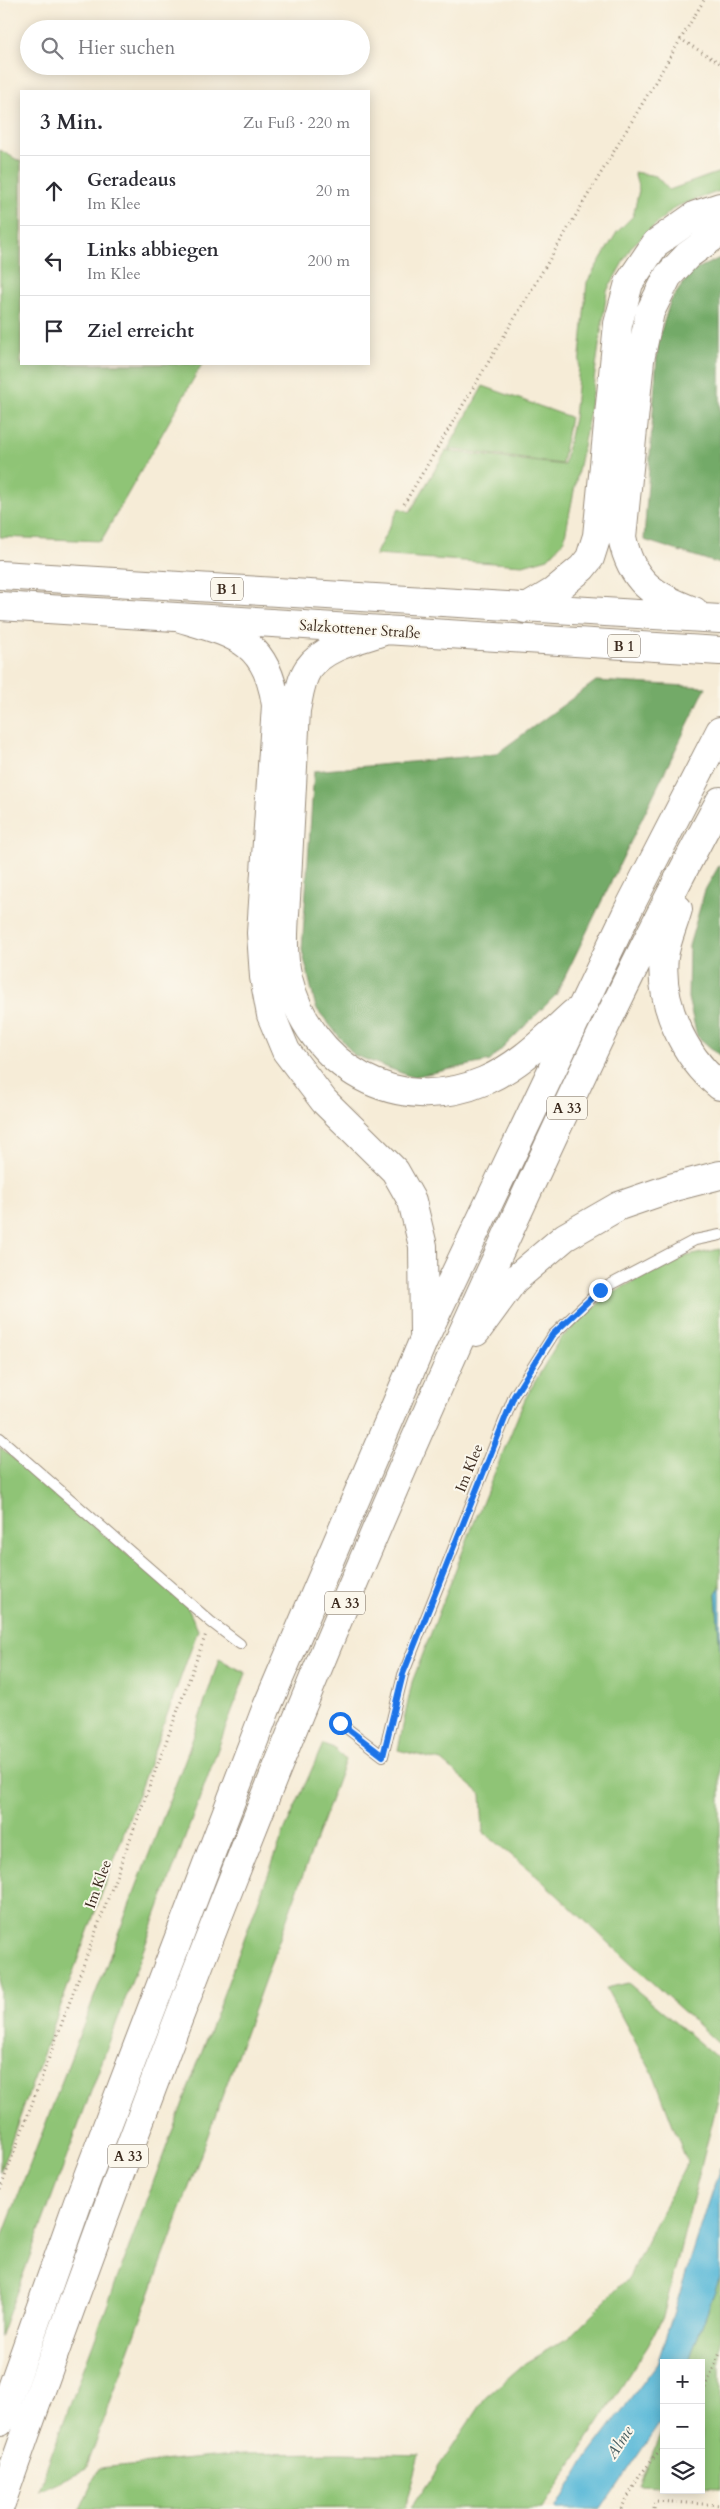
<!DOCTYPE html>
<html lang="de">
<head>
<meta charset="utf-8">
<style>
  :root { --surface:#fff; --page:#f7f7f7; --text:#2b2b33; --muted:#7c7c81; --line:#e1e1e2 }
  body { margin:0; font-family:Cardo,serif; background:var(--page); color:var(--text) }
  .controls { position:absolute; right:15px; bottom:15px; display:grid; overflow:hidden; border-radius:0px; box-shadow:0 2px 12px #0003 }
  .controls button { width:45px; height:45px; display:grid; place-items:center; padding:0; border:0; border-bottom:1px solid var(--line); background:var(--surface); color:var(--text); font:25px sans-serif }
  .stop { position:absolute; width:15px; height:15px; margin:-11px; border:4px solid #1a73e8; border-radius:50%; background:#fff }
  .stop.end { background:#1a73e8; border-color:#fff; box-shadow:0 1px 5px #0008 }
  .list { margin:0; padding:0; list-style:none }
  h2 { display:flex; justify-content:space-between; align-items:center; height:65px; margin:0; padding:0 20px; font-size:21px }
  h2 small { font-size:16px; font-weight:400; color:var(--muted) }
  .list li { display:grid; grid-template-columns:32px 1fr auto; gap:15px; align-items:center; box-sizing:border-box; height:70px; padding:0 20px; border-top:1px solid var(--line) }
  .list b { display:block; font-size:19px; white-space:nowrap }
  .list p { margin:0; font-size:16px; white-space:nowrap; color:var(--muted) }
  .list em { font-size:16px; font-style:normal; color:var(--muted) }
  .icon { flex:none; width:28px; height:28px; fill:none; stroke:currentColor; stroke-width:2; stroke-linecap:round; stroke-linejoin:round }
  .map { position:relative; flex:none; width:720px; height:2509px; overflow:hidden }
  .search { position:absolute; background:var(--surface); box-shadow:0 2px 12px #0003; left:20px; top:20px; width:350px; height:55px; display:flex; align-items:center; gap:12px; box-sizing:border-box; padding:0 18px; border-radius:28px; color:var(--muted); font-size:19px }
  .panel { position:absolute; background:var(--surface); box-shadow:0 2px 12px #0003; left:20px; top:90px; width:350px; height:275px; border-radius:0px }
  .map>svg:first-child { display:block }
  .green { fill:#8fc476; stroke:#65774a }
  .forest { fill:#73aa67; stroke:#576a42 }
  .water { fill:#5ab9d8; stroke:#4a727b }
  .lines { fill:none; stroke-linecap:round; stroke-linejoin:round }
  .lane-casing { stroke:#988b7a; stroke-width:12 }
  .highway-casing { stroke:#988b7a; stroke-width:30 }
  .path { stroke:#988b7a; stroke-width:3; stroke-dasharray:1 4; stroke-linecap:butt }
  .lane { stroke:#fff; stroke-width:10 }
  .highway { stroke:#fff; stroke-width:28 }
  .route { stroke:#1a73e8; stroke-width:6 }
  .labels { text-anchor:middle; stroke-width:4; stroke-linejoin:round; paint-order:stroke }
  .shield { fill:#fbf7ec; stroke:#75685c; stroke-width:1 }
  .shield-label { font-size:14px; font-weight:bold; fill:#3b2a1e }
  .street-label { font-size:15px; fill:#3b2a1e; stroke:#fbf7ec }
  .water-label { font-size:16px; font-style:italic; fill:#465c5f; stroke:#fbf7ec }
</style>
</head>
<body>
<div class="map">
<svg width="720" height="2509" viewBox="0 0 720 2509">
  <rect width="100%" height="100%" fill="#fbf7ec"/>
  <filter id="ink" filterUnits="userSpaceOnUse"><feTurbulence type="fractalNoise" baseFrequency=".02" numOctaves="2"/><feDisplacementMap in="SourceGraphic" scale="10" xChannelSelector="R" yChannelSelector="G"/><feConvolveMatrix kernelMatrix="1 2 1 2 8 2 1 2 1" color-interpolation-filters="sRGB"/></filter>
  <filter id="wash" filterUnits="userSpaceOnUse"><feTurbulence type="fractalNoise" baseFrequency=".0096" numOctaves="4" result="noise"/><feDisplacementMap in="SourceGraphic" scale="20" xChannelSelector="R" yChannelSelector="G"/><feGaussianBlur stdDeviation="1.12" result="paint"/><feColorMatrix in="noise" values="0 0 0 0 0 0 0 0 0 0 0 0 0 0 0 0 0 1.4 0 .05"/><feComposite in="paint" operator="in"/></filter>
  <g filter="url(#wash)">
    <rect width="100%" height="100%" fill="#f6ecd7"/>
    <path class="green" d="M0,150L21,162V364H202L101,541L0,537Z
      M634,172L656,176L669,190L720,172V191L675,207L632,246L607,291L588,421L564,541L548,558L523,565L375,555L399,508L410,512L446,451L564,465L574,418L587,282L617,232L633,216L639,190Z
      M483,386L570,417L562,464L448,449Z
      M720,1249V1587L716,1594L720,1651V2045L532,1872L483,1832L481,1794L442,1761L398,1750L412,1682L469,1535L525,1399L559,1340L608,1295L678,1258Z
      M0,1447L186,1604L198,1630L0,2172Z
      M219,1659L246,1673L0,2337V2243L188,1752Z
      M323,1744L334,1748L345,1760L86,2469L38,2491L284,1832Z
      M628,1983L720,2060V2092L663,2317L648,2346L542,2509H410L485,2398L525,2363L568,2338L629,2277L687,2162L655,2078L606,1988Z
      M720,2277V2488L701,2487V2363H688Z
      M664,2426V2486L639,2485Z
      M340,2453L419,2455L405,2508L80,2509L99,2468L243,2454Z"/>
    <path class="forest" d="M720,258V564L644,540L658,341L670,302L692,271Z
      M596,681L706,687L556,995L490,1061L412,1077L354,1055L316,1008L302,950L314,771L496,754Z
      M720,864V1056L697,1036L688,998L689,946L705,890Z"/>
    <path class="water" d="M720,1587V1651L716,1593Z
      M720,2168V2277L688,2363H664V2417L601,2509H556L584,2461L657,2364Z"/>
  </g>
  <g filter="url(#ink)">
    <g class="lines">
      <defs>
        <path id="lane" d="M0,1438L211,1622L240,1644
          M340,1723L383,1756L403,1675L514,1396L553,1335L600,1290L695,1240L720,1235"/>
        <path id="highway" d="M0,575L720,619
          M0,606L720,651
          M525,609L553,592L582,568L590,558L597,536L618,324L629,283L656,243L696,215L720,207
          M694,611C653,596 631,581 622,537L640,360L650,312L668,276L688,255L720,232
          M177,617C233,634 267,639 276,705L261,933L264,977L271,1015L286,1051L324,1101L395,1171L412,1201L423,1246L424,1333
          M387,630C361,639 325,645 308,669C300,681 299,697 296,710C293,767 290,824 287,880C286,911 280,948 288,978C310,1067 397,1118 484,1081C519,1066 546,1038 574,1013
          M678,909C674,924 666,941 664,957C659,1003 684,1057 720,1086
          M476,1332L514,1280L565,1237L619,1206L674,1187L720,1175
          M0,2422L78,2202L266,1709L424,1339L629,908L720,731
          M0,2506C149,2082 311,1661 499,1253C569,1101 640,948 720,801"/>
      </defs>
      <use href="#lane" class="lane-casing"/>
      <use href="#highway" class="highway-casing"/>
      <path class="path" d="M680,39L720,63
        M404,504L704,0
        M0,2190L206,1634
        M701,2397L720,2353
        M621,2509L640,2475L664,2446
        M654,2509L655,2501L720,2505"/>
      <use href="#lane" class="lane"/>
      <use href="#highway" class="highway"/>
    </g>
  </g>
  <g class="lines" filter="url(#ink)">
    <path class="route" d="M340,1723L383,1756L403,1674L514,1396L552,1335L600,1290"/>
  </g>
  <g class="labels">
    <g class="shield">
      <rect x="211" y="577.5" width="32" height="23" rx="4"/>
      <rect x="608" y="634.5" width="32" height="23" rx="4"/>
      <rect x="547" y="1096.5" width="40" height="23" rx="4"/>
      <rect x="325" y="1591.5" width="40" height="23" rx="4"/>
      <rect x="108" y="2144.5" width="40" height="23" rx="4"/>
    </g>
    <g class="shield-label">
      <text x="227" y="594">B 1</text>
      <text x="624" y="651">B 1</text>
      <text x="567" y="1113">A 33</text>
      <text x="345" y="1608">A 33</text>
      <text x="128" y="2161">A 33</text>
    </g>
    <g class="street-label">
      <text transform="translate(360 629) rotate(4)" y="5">Salzkottener Straße</text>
      <text transform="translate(469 1468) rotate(-68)" y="5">Im Klee</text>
      <text transform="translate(98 1884) rotate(-70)" y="5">Im Klee</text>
    </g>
    <g class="water-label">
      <text transform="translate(619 2442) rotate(-57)" y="6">Alme</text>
    </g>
  </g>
</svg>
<div class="controls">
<button>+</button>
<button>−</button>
<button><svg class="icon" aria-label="layers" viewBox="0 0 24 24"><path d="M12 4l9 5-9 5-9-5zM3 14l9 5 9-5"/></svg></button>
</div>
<div class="stop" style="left:340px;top:1723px"></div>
<div class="stop end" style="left:600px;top:1290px"></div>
<div class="search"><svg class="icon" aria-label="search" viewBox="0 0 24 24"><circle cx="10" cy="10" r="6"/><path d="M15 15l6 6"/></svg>Hier suchen</div>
<section class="panel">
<h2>3 Min.<small>Zu Fuß · 220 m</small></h2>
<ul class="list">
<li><svg class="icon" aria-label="ahead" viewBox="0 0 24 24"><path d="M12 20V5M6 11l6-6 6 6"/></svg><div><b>Geradeaus</b><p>Im Klee</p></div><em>20 m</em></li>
<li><svg class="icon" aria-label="left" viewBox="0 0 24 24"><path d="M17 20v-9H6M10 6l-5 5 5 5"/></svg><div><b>Links abbiegen</b><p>Im Klee</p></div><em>200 m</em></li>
<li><svg class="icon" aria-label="arrive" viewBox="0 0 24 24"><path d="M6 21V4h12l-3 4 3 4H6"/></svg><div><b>Ziel erreicht</b></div></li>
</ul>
</section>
</div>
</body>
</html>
